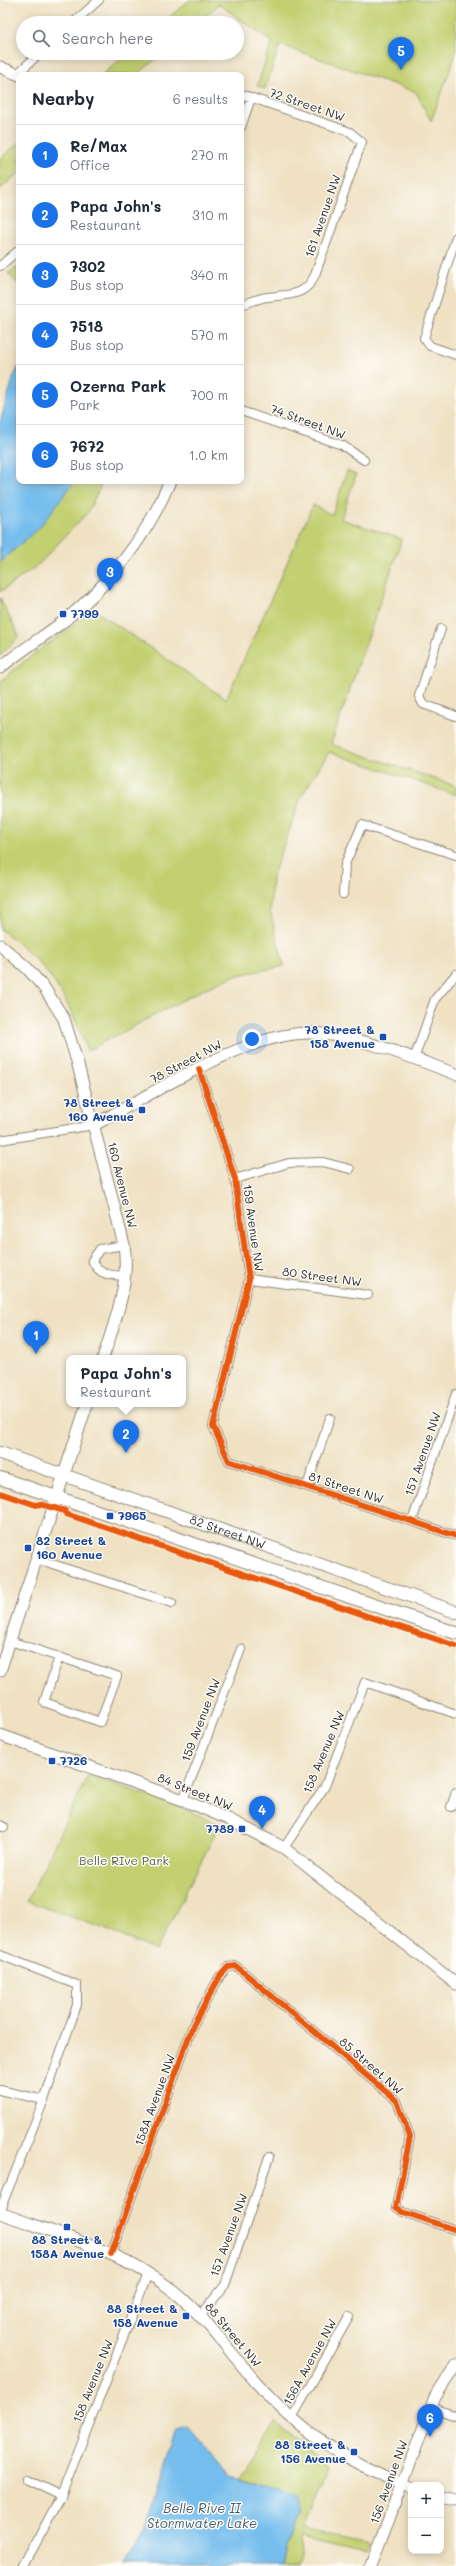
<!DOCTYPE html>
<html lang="en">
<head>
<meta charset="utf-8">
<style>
  :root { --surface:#fff; --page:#f2f2f3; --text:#1f2937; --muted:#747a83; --line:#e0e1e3; --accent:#1a73e8 }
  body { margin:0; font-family:Mali,sans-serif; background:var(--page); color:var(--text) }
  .controls { position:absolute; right:12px; bottom:12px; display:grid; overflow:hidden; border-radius:8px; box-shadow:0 2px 10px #0003 }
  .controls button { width:36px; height:36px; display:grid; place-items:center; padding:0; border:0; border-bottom:1px solid var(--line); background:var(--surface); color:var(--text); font:20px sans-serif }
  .you { position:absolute; left:252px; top:1039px; width:14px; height:14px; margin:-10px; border:3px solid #fff; border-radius:50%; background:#1a73e8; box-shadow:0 0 0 6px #1a73e833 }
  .badge { display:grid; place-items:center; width:26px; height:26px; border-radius:50%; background:var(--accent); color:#fff; font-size:13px; font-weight:700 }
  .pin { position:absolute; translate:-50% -33px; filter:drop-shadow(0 1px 2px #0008) }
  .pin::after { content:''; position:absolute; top:21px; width:14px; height:12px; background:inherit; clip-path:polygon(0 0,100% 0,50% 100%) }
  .popup { position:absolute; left:66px; top:1355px; width:120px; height:52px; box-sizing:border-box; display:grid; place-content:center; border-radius:8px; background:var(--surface); filter:drop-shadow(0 1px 3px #0005); font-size:13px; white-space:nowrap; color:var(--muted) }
  .popup b { font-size:15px; color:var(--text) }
  .popup::after { content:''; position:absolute; left:50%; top:100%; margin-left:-8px; border:8px solid transparent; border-top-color:var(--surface) }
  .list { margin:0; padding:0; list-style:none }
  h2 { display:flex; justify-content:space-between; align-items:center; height:52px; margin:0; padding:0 16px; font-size:17px }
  h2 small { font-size:13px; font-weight:400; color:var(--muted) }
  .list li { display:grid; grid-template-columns:26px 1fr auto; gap:12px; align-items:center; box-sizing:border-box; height:60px; padding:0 16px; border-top:1px solid var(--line) }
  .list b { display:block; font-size:15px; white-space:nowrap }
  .list p { margin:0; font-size:13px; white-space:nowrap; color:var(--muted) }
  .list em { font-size:13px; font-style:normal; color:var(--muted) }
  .icon { flex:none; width:22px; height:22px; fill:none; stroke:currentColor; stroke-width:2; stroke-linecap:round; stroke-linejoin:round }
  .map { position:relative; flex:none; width:456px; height:2566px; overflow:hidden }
  .search { position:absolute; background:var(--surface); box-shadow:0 2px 10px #0003; left:16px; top:16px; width:228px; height:44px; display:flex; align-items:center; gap:10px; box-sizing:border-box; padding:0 14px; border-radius:22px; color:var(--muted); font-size:15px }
  .panel { position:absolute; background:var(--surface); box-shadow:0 2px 10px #0003; left:16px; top:72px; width:228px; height:412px; border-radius:8px }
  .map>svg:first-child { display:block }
  .green { fill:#c2d071; stroke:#767e4e }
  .water { fill:#74bded; stroke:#50748c }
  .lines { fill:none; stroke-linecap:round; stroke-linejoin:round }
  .minor-casing { stroke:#8d8676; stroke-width:10 }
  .tertiary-casing { stroke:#8d8676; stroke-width:13 }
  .secondary-casing { stroke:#8d8676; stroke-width:14 }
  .minor { stroke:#fff; stroke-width:8 }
  .tertiary { stroke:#fff; stroke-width:11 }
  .secondary { stroke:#fff; stroke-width:12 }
  .cycleway-casing { stroke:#fdfcf7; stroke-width:8 }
  .cycleway { stroke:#e8590c; stroke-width:6 }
  .transit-dot { fill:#1a4fb4; stroke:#fdfcf7; stroke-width:1.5 }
  .labels { text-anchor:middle; stroke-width:3; stroke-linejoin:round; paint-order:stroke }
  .street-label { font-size:12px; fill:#2b2b2b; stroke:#fdfcf7 }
  .transit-label { font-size:12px; font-weight:bold; fill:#164399; stroke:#fdfcf7; text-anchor:end }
  .park-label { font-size:12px; fill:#585d40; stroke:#fdfcf7 }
  .water-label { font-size:13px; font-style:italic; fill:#455e6f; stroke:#fdfcf7 }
</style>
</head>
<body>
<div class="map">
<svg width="456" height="2566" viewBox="0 0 456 2566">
  <rect width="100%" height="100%" fill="#fdfcf7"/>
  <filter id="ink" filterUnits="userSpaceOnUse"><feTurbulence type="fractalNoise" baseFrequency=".025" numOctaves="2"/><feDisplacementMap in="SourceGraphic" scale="8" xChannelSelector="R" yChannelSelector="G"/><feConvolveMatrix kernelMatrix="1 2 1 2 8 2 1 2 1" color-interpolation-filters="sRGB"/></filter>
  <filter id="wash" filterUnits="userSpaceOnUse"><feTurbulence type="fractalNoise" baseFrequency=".012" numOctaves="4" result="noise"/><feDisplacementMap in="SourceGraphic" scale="16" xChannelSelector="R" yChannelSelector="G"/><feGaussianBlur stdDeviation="0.9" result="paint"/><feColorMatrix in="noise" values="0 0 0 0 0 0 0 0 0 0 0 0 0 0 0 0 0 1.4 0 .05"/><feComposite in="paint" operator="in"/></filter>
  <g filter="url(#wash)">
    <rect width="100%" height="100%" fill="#efe1c2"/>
    <path class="green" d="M189,0H456V54L431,121L416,92L280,45L265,89L257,86L272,42L219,4L198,23H163Z
      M128,53H163L137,75H102Z
      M19,142V173L0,189V159Z
      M19,267V285L8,273Z
      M347,471L356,475L341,519L402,539L331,744L456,786V795L329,752L301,797L272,878L270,911L284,966L234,976L204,989L87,1051C69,998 47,962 0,929V682C29,655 63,635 93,609L226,699L313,505L332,515Z
      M51,481H103L88,512L37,566L0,592V545Z
      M0,598L19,636L0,656Z
      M88,1775L177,1806L220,1824L156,1951L105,1929L27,1901Z
      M275,2422L326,2468L303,2531L369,2545L365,2554L300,2539L301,2558L298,2566H283L288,2544L299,2513L264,2483L249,2482L238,2477Z"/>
    <path class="water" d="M19,366V481H75L39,528L0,562V422L14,376Z
      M189,2428L229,2474L249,2482L264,2483L294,2495L299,2513L288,2544L283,2566H125L143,2534L176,2431Z"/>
  </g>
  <g filter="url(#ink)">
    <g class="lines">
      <defs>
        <path id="minor" d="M73,23L99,0
          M17,74L40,53
          M241,94L350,132L362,142L315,275C305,297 289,294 268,297C259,298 250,302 241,305
          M241,127L251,98
          M456,237L424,338L430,346L456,355
          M0,266L19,250
          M241,411L342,445L364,460
          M441,629L419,696L423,704L456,716
          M343,894L345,864L362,825L456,855
          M414,1059L435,999L456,974
          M199,1069L235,1179L249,1279L213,1426L229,1461L456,1536
          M0,1140L94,1125
          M235,1179L289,1163L323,1162L350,1169
          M124,1245L100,1249L92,1260C99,1276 110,1275 126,1276
          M249,1279L368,1295
          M307,1486L330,1418
          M412,1521L456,1394
          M37,1559L172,1603
          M10,1641L117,1676L100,1722L44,1702L59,1657
          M183,1800L241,1649
          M451,1807L456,1792
          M0,1825L4,1827
          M284,1848L325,1786L365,1682L456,1714
          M0,1955L77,1985V2005L44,2100L0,2210
          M0,2090L44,2100
          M111,2254L193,2025L220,1976L228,1967L236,1966L397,2101L410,2137L396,2207L403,2212L456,2230
          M201,2315L225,2285L269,2157
          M431,2407L456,2416
          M292,2418L349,2317
          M28,2480L61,2496
          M23,2566L61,2496L148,2274"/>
        <path id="tertiary" d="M0,67L19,75
          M0,668C20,651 43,637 64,621C109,585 148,535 170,481
          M0,945L27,968L45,989L64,1019L77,1061L124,1245C130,1284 115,1321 103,1358
          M94,1125C153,1094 244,1033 310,1033C357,1034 412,1058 456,1074
          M0,1671L87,1404
          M0,1735L183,1800L228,1819L284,1848L456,1984
          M0,2213C60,2235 125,2252 176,2293C207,2319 229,2351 255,2381C298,2431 350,2465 411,2487
          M441,2497L456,2500
          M371,2566L435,2397L456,2365"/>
        <g id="secondary">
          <path id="s1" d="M0,1453L456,1612"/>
          <path d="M0,1478L456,1633"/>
        </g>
      </defs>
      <use href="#minor" class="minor-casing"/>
      <use href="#tertiary" class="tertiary-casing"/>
      <use href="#secondary" class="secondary-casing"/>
      <use href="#minor" class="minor"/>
      <use href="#tertiary" class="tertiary"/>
      <use href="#secondary" class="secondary"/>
      <defs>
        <path id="cycleway" d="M199,1069L235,1179L249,1279L213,1426L229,1461L456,1536
          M0,1493L36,1505L40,1504L65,1511L66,1514L456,1646
          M111,2254L193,2025L220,1976L228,1967L236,1966L397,2101L410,2137L396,2207L403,2212L456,2230"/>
      </defs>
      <use href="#cycleway" class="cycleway-casing"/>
      <use href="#cycleway" class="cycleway"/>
    </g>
  </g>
  <g class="transit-dot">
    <rect x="59" y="610" width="8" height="8" rx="2"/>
    <rect x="379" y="1033" width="8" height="8" rx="2"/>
    <rect x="138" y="1106" width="8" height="8" rx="2"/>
    <rect x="106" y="1512" width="8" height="8" rx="2"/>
    <rect x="24" y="1544" width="8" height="8" rx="2"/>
    <rect x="48" y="1757" width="8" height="8" rx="2"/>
    <rect x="238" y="1825" width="8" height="8" rx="2"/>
    <rect x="63" y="2223" width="8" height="8" rx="2"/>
    <rect x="182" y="2312" width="8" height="8" rx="2"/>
    <rect x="350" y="2448" width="8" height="8" rx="2"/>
  </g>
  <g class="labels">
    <g class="street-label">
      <text transform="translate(307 105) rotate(19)" y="4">72 Street NW</text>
      <text transform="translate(323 216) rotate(-71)" y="4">161 Avenue NW</text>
      <text transform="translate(308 422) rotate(20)" y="4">74 Street NW</text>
      <text transform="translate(186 1062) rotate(-28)" y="4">78 Street NW</text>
      <text transform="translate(122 1185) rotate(76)" y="4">160 Avenue NW</text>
      <text transform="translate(253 1228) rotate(82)" y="4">159 Avenue NW</text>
      <text transform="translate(322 1277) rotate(8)" y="4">80 Street NW</text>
      <text transform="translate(423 1454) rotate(-71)" y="4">157 Avenue NW</text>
      <text transform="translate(346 1488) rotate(18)" y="4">81 Street NW</text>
      <text dy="4" stroke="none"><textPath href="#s1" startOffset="241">82 Street NW</textPath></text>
      <text transform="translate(201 1720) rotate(-69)" y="4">159 Avenue NW</text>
      <text transform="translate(324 1752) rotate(-67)" y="4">158 Avenue NW</text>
      <text transform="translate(195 1792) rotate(22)" y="4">84 Street NW</text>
      <text transform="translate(371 2066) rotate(41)" y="4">85 Street NW</text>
      <text transform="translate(155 2100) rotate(-70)" y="4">158A Avenue NW</text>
      <text transform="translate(229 2235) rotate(-70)" y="4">157 Avenue NW</text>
      <text transform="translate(233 2335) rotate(50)" y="4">88 Street NW</text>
      <text transform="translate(310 2362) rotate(-61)" y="4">156A Avenue NW</text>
      <text transform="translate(93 2381) rotate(-68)" y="4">158 Avenue NW</text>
      <text transform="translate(389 2482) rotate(-70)" y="4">156 Avenue NW</text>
    </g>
    <g class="transit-label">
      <text x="71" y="618" text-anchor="start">7799</text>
      <text x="375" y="1034">78 Street &amp;<tspan x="375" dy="14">158 Avenue</tspan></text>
      <text x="134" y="1107">78 Street &amp;<tspan x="134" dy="14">160 Avenue</tspan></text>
      <text x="118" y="1520" text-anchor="start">7965</text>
      <text x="36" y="1545" text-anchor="start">82 Street &amp;<tspan x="36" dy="14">160 Avenue</tspan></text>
      <text x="60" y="1765" text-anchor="start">7726</text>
      <text x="234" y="1833">7789</text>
      <text x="67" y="2244" text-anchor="middle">88 Street &amp;<tspan x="67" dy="14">158A Avenue</tspan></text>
      <text x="178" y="2313">88 Street &amp;<tspan x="178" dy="14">158 Avenue</tspan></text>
      <text x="346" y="2449">88 Street &amp;<tspan x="346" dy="14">156 Avenue</tspan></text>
    </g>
    <g class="park-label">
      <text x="124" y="1865">Belle RIve Park</text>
    </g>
    <g class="water-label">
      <text x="202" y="2513">Belle Rive II<tspan x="202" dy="15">Stormwater Lake</tspan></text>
    </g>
  </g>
</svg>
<div class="controls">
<button>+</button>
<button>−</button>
</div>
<div class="you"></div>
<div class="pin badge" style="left:36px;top:1354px">1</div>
<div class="pin badge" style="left:126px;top:1453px">2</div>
<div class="popup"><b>Papa John's</b>Restaurant</div>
<div class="pin badge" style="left:110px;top:591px">3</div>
<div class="pin badge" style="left:262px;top:1829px">4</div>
<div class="pin badge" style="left:401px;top:70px">5</div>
<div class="pin badge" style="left:430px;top:2437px">6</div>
<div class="search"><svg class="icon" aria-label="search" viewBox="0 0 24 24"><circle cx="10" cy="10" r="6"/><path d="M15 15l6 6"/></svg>Search here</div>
<section class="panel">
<h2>Nearby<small>6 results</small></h2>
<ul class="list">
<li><span class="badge">1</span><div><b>Re/Max</b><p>Office</p></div><em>270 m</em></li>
<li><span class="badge">2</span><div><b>Papa John's</b><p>Restaurant</p></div><em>310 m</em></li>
<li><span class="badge">3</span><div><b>7302</b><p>Bus stop</p></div><em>340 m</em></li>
<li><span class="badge">4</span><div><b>7518</b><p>Bus stop</p></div><em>570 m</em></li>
<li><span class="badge">5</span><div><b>Ozerna Park</b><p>Park</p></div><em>700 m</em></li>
<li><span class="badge">6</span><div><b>7672</b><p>Bus stop</p></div><em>1.0 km</em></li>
</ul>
</section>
</div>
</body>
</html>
